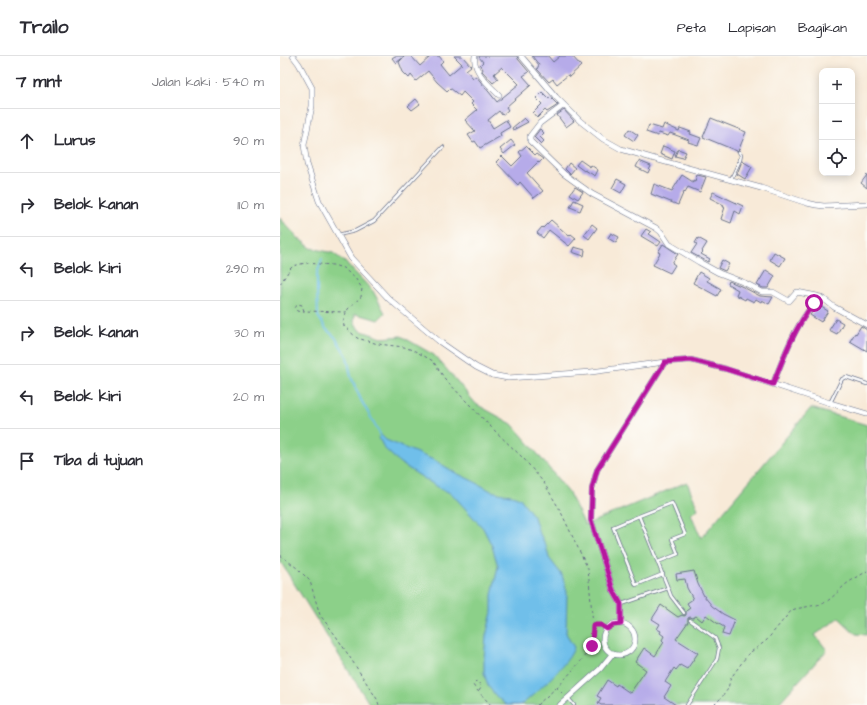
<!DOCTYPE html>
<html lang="id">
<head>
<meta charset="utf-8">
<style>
  :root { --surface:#fff; --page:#f7f7f7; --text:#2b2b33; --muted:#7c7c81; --line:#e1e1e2 }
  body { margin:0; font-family:"Architects Daughter",sans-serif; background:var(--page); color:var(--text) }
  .controls { position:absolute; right:12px; top:12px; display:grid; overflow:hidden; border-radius:8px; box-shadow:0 2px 10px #0003 }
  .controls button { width:36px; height:36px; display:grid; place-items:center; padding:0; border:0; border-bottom:1px solid var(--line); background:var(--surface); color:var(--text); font:20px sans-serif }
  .stop { position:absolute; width:12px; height:12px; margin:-9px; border:3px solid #b5179e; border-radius:50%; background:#fff }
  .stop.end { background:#b5179e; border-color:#fff; box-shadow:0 1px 4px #0008 }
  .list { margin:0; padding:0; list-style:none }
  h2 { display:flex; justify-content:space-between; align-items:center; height:52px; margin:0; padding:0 16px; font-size:17px }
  h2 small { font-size:13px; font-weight:400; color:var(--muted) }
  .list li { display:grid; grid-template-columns:26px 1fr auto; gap:12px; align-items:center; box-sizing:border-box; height:64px; padding:0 16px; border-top:1px solid var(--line) }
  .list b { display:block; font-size:15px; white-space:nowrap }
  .list em { font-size:13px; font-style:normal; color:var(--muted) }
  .icon { flex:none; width:22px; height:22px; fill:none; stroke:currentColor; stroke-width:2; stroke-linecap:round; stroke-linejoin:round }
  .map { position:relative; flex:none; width:587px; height:649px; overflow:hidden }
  header { display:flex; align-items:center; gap:24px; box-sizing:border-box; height:56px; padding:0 20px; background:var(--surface); border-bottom:1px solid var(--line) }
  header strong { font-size:19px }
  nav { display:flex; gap:22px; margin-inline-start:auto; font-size:14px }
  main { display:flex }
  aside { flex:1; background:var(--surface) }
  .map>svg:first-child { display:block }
  .green { fill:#8cd089; stroke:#548074 }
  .water { fill:#6fbfea; stroke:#4577a4 }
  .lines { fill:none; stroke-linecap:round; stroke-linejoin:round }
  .stream { stroke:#6fbfea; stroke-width:2 }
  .building { fill:#b6abe9 }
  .lane-casing { stroke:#687089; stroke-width:4 }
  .street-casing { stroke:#687089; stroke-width:6 }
  .path { stroke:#687089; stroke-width:1; stroke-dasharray:3 3; stroke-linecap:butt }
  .lane { stroke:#fff; stroke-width:2.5 }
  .street { stroke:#fff; stroke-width:5 }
  .route { stroke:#b5179e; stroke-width:5 }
</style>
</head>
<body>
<header>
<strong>Trailo</strong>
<nav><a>Peta</a><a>Lapisan</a><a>Bagikan</a></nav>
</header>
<main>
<aside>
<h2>7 mnt<small>Jalan kaki · 540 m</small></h2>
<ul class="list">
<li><svg class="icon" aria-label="ahead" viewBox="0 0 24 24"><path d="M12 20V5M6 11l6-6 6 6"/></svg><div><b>Lurus</b></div><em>90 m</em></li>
<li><svg class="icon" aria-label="right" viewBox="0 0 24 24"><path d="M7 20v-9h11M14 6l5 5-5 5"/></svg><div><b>Belok kanan</b></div><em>110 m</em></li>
<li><svg class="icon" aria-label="left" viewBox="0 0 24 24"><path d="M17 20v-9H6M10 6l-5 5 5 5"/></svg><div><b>Belok kiri</b></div><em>290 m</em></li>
<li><svg class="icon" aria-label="right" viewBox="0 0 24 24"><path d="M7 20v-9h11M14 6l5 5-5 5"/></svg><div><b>Belok kanan</b></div><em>30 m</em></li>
<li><svg class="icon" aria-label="left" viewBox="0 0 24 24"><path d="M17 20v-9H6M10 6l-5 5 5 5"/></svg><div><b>Belok kiri</b></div><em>20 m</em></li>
<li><svg class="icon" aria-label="arrive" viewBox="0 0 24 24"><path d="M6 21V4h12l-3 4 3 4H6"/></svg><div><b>Tiba di tujuan</b></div></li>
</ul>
</aside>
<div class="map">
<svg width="587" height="649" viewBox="0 0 587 649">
  <rect width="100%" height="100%" fill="#fdfcf7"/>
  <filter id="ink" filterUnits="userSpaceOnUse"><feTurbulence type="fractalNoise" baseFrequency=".025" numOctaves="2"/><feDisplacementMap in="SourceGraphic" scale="8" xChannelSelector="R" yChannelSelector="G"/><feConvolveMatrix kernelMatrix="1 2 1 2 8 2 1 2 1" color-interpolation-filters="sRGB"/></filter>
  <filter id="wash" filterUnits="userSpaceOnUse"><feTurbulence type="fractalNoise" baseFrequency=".012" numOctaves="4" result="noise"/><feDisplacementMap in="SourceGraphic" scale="16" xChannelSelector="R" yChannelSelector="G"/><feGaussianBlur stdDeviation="0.9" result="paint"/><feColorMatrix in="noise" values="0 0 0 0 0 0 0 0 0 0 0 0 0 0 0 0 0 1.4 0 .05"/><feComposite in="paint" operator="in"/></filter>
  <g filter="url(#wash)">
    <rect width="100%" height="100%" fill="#f8ead8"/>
    <path class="green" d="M0,162L17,181L31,192L53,197L65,206L93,235L105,257L98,264L88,261L75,258L74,265L79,274L102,282L121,280L154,299L176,324L196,348L232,368L252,391L289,437L305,469L407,426L418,453L411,458L421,482L531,352L587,369V579L576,578L559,562L535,579L547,594L497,649H90L0,505Z"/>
    <path class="water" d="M100,378L106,384L156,405L174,416L195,426L211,435L223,438L232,439L240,442L254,461L258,474L266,490L269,502L282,519L287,536L286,577L291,587L294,591C290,607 257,635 244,647L239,649H226L216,640L208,630L204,617V602L206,580L212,556V539L218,510L212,490L203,472L172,438L156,430L120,407L104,392L99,382Z"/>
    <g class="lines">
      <path class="stream" d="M42,203L37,218V235L38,260L46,273L55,281L67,300L71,321L81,344L100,378"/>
    </g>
    <g id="blocks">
      <path class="building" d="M115,0H131L140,10L151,0H159L163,5L160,8L169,19L182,8L174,0H182L191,10L186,14L193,22L196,20L217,46L239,28L222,11L214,18L218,23L213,27L202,15L203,13L200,9L203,6L199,1V0H237L238,3L249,16L243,20L251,29L226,51L228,54L222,59L219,55L208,64L213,72L226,64L230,71L220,77L221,80L200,92L195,85L193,86L188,79L195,75L185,64L197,54L191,48L193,46L183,36L180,40L170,32L167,35L157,26L148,15L136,25L131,19L129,22L123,16L119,6L125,0L116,7L112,2Z
        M252,0H268L273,6L280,0H292L301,10L289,21L288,19L277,28L273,23L269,26L257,13L259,9Z
        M262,36L269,43L270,41L278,49L267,56L265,54L257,62L253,57L262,48L256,42Z
        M136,43L140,48L132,54L128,50Z
        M284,54L294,65L286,71L277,59Z
        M244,62L248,66L233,74L232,72Z
        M431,62L466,76L459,93L457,95L423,81Z
        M384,68L399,75L400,72L411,76L410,78L421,82L418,89L408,86L409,84L390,77L388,80L379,77L378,80L366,76L369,69L382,73Z
        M260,73L264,77L260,81L264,85L261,88L254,81Z
        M349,73L358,79L354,85L345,79Z
        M231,84L235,89L224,98L220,93Z
        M246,90L255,99L256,98L263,103L259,107L258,106L247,117L263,135L254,142L240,126L238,129L216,106L222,100L232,110L242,100L239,96Z
        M383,90L395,95L392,103L380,98Z
        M398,93L406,96L403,102L395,100Z
        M300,104L310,111L311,109L318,114L315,120L305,114L304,115L296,109Z
        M359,105L371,110L368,117L356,111Z
        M462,105L472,111L465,123L457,118Z
        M289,107L295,112L290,118L285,113Z
        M402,119L413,126V124L415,125L417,119L426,121L420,136L408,131L405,136L404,135L398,149L371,138L374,128L392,135Z
        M587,119V132L581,127Z
        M337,123L346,128L341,137L332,132Z
        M295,131L303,136L298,143L290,138Z
        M433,136L463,150L460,158L455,155L451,167L441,163L445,151H443L444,149L430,142Z
        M294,144L303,148L300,155L290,151Z
        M271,164L289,180L291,178L296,182L289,190L269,174L263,182L257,177L262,171L263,172Z
        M312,168L317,172L309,183L304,179Z
        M366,173L371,176L369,178L381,186L378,190L366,183L361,180Z
        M331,177L339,181L336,187L328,182Z
        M418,182L427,187L422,195L423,196L421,198L430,203L428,206L411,197L417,188L415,187Z
        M383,188L398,198L392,207L395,209L390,217L373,209L380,197L378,196Z
        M294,191L305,194L304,200L292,196Z
        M494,196L505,202L500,210L490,204Z
        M442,204L449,208L445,215L438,212Z
        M486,214L495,220L488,232H483L477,229Z
        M419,216L429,222L427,225L441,233L437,240L413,227Z
        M449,225L463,231L480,240L493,241L489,248L482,244L481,246L476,243L474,246L466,242L465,244L456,239L458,234L448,228Z
        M538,249L548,255L541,266L530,259Z
        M556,263L563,267L557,278L549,274Z
        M581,270L587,274V295L570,285L575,277L576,278Z
        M414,515L418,528L424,540L432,550L443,558L455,564L449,580L442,578L444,571L437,567L426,559L422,565L416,560L413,562L410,561L408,562V566L396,583L418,597L407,613L400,609L396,614L394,612L385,626L391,630L384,641L396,649H321L318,647L321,642L317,640L327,624L336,630L337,628L350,637L366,614L355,606L364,592L375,600L384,586L382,584L384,580L380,577L381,575L377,573L380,568L372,563L381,549L398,561L402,559L404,560L406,559V555L410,552L407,547L413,543L407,532L405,523L397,524L396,518Z"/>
    </g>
  </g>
  <g filter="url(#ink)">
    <use href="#blocks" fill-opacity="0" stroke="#687089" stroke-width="1"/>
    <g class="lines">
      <defs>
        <path id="lane" d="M451,123L460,104L461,99L459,96
          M58,179L75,175L94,165L163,91
          M550,347L562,323L566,321L587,328
          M359,460L333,471L356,529L383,518
          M378,506L398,498L392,483L405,478L392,447L359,460L388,532
          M342,548L388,532L391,540L404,557
          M288,642L294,649
          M407,649L437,603L439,592L435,582L410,564"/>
        <path id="street" d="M13,0L19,8L32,32V50L24,89L27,108L39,145L71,202L109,243L160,286L196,311L212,319L228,322L311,316L385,306
          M195,0C192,15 210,30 219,39
          M241,0L276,41L300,65L323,83L341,93L375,103L481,132L527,147L536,149L544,150L587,148
          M284,49L260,67L250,80V85L284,118L312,138L376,172L381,176L389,188L419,206L439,217L465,227L482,236H493L509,245L517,236L537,240L545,244L554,251L587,269
          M493,328C505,298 516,265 540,241
          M323 583a16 16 0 1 1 32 0a16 16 0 1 1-32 0Z
          M341,568V548L333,534L311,464L312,433L317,414L385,306L411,304L446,313L550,347L587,358
          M280,649L320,613L333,597"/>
      </defs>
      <use href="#lane" class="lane-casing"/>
      <use href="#street" class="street-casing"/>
      <path class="path" d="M0,228L10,213L13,210L25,207L53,209L63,212L75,222L82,232L81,241L68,253L65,259L63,265L64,270L77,282L98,288L124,291L135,295L153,305L165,323L210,370L244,403L264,427L280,454L308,513L313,569L312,590L300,606L277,632L283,638
        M24,255L22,249L18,248L15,252L17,255L21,256L24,255L66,256
        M0,499L17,512L30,525L34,539L40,559L56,580L97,643L99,649
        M313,569H321L327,573
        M199,635L201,632L199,627L196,625L194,627L193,629L195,632L211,649
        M257,649L276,632
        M434,649L442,641L448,633L450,624L453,619L468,598L486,585L505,562L512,554L515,553L542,548C551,544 557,536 565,529C571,524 580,520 587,515"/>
      <use href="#lane" class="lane"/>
      <use href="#street" class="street"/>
    </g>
  </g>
  <g class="lines" filter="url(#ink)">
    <path class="route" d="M312,590L313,569H321L327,573L333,569L341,568V548L333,534L311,464L312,433L317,414L385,306L411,304L446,313L493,328C504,300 515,271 534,247"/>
  </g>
</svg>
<div class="controls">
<button>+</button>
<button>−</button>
<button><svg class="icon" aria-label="locate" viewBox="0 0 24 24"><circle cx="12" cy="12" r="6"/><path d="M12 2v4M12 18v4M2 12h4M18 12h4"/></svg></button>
</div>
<div class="stop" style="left:534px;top:247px"></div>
<div class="stop end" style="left:312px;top:590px"></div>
</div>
</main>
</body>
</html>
